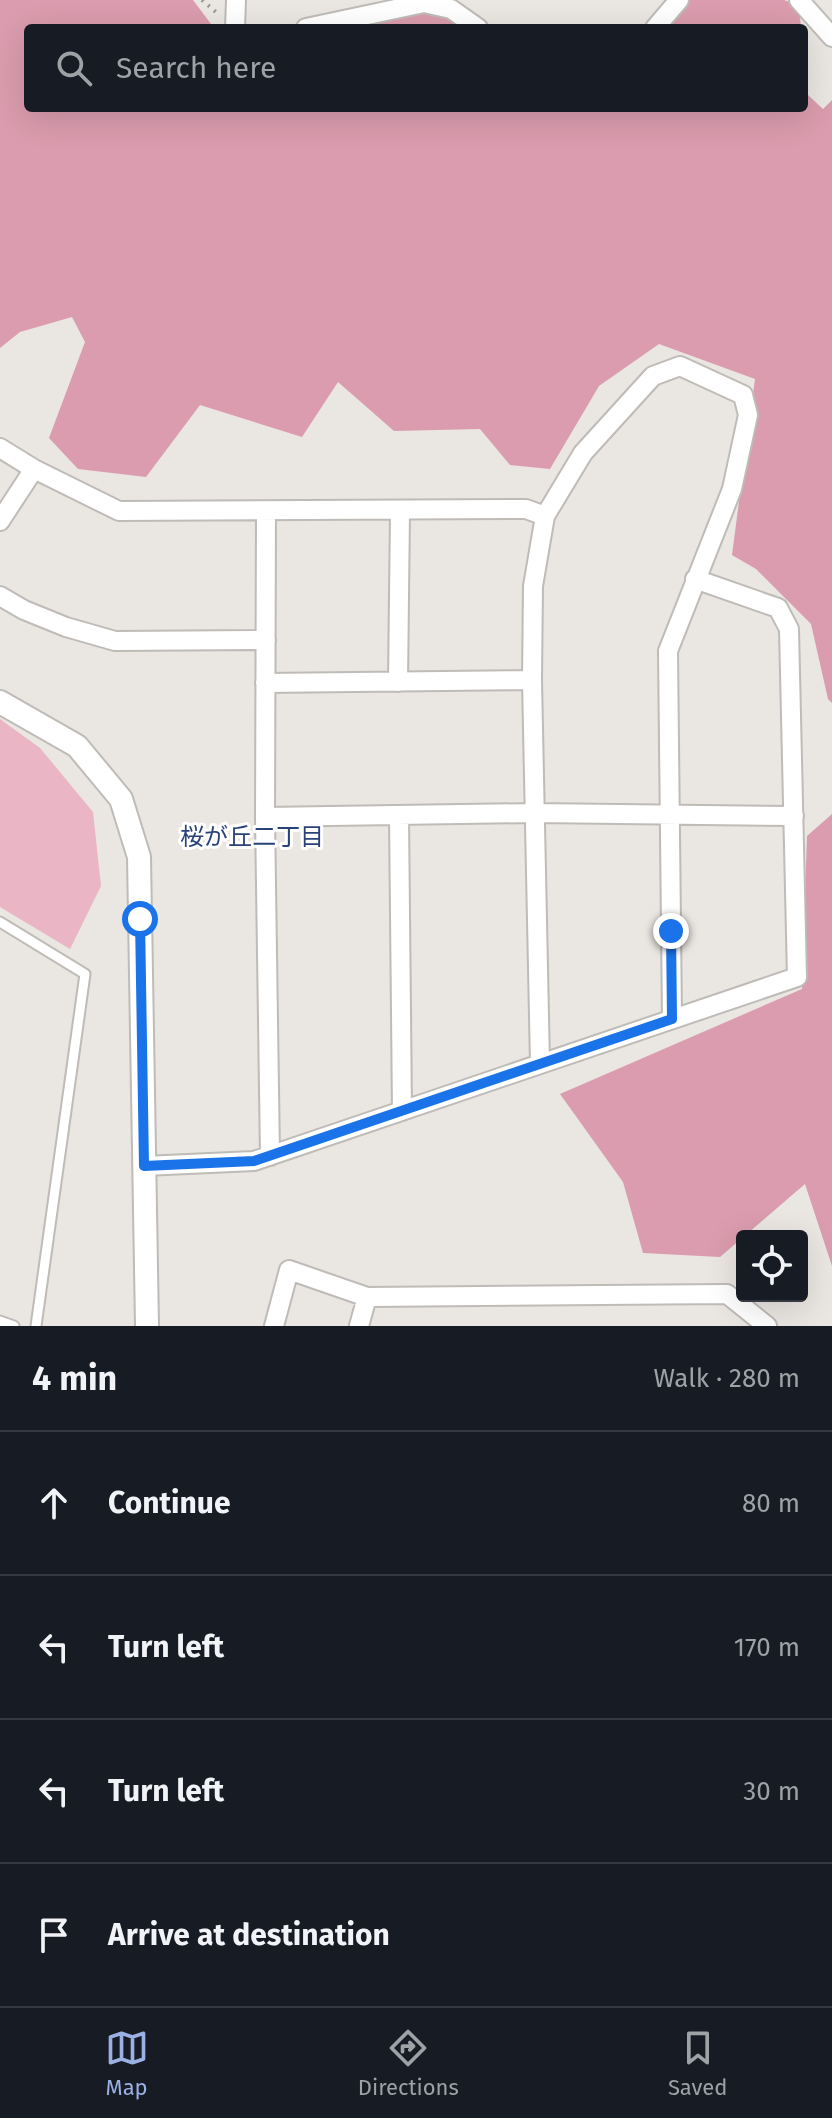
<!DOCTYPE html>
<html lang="en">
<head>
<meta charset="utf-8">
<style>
  :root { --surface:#171b24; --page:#20242c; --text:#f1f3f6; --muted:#9ea1a6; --line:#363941; --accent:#9bb0e4 }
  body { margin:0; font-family:"Fira Sans","Noto Sans JP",sans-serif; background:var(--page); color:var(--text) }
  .controls { position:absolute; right:24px; bottom:24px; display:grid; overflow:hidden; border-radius:8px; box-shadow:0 8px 32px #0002 }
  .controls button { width:72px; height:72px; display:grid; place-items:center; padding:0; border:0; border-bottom:2px solid var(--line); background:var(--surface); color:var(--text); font:40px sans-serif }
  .stop { position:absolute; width:24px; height:24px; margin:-18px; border:6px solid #1a73e8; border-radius:50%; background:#fff }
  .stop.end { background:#1a73e8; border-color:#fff; box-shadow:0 2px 8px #0008 }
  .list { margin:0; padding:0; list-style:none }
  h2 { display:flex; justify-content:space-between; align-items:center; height:104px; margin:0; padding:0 32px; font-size:34px }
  h2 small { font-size:26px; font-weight:400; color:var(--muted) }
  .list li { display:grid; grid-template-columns:52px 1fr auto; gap:24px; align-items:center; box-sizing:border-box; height:144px; padding:0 32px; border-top:2px solid var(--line) }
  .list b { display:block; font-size:30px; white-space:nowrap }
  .list em { font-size:26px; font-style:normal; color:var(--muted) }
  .icon { flex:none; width:44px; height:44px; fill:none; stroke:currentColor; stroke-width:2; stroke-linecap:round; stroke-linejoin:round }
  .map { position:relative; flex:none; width:832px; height:1326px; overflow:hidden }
  .search { position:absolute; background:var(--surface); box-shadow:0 8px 32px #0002; left:24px; right:24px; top:24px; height:88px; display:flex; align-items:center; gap:20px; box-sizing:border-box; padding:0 28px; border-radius:8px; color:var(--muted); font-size:30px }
  .sheet { height:680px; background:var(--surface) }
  nav { display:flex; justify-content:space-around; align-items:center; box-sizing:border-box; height:112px; border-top:2px solid var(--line); background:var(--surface); font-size:22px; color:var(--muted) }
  nav a { display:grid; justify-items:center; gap:4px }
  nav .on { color:var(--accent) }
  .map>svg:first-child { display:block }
  .green { fill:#eab5c4 }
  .forest { fill:#da9cae }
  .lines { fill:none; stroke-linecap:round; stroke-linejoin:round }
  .service-casing { stroke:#bfbbb7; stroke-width:13 }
  .minor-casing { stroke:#bfbbb7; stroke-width:22 }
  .tertiary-casing { stroke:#bfbbb7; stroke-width:26 }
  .path { stroke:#989592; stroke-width:4; stroke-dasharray:2 6; stroke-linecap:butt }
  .service { stroke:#fff; stroke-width:9 }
  .minor { stroke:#fff; stroke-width:18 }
  .tertiary { stroke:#fff; stroke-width:22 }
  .route { stroke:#1a73e8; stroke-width:10 }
  .labels { text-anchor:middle; stroke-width:6; stroke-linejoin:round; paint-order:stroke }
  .neighbourhood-label { font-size:24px; fill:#2a427a; stroke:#fff }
</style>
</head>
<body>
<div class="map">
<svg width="832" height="1326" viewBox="0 0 832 1326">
  <rect width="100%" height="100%" fill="#eae6e2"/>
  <path class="green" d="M0,719L40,748L93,812L101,886L70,949L0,907Z"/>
  <path class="forest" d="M0,0H193L214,28H28V108H804V55L808,95L823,109L832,100V703L828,699L811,624L756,569L732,555L755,379L659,344L599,386L550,469L510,465L480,429L394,431L338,382L302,437L200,405L146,477L78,469L49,438L85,342L72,317L20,332L0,348Z
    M690,0H784L799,5L801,28H664L677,10Z
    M404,9L436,11L466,28H341Z
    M832,814V1266L805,1184L720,1257L643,1253L623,1182L560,1094L802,989L807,836Z"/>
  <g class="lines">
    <defs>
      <path id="service" d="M0,922L85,974L36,1326
        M0,1321L14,1326"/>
      <path id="minor" d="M799,0L832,37
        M235,28L236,0
        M306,28L424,3L451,9L478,28
        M655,28L679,0
        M0,448L34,469L119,511L526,509L545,516
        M266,512L265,817L270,1156
        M0,521L34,469
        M0,596L24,610L66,627L115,641L266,640
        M398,682L400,511
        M265,683L532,680
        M399,815L402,1111
        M265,817L535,813L794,816
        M540,1064L532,680L533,586L545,516L583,453L653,376L680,366L743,395L748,415L732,489L668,651L672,1019
        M144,1166L254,1161L797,977L789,629L778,608L695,579
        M274,1326L289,1270L367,1297L727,1294L767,1326
        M359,1326L367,1297"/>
      <path id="tertiary" d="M0,702L77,746L121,799L139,857L147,1326"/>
    </defs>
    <use href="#service" class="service-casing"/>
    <use href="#minor" class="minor-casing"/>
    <use href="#tertiary" class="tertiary-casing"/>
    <path class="path" d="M202,0L217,13"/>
    <use href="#service" class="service"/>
    <use href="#minor" class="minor"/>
    <use href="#tertiary" class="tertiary"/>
  </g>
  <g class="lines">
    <path class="route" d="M140,919L144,1166L254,1161L672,1019L671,931"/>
  </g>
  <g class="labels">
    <g class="neighbourhood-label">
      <text x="252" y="845">桜が丘二丁目</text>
    </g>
  </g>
</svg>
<div class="controls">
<button><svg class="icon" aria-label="locate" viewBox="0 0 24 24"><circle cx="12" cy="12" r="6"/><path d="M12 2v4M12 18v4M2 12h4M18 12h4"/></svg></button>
</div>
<div class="stop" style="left:140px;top:919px"></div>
<div class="stop end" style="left:671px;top:931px"></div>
<div class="search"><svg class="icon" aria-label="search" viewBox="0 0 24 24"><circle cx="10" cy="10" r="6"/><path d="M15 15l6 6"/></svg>Search here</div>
</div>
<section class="sheet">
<h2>4 min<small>Walk · 280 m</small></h2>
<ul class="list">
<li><svg class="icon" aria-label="ahead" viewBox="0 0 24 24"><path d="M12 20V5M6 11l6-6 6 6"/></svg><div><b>Continue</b></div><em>80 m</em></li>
<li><svg class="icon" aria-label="left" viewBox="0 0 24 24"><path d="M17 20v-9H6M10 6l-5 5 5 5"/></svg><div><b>Turn left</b></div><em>170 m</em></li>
<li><svg class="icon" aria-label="left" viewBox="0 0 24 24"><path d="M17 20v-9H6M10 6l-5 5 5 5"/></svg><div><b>Turn left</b></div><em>30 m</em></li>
<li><svg class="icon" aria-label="arrive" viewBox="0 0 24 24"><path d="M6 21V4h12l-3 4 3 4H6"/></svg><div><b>Arrive at destination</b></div></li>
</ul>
</section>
<nav>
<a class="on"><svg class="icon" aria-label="map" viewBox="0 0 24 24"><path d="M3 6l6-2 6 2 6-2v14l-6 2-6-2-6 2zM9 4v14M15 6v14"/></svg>Map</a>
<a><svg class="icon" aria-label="directions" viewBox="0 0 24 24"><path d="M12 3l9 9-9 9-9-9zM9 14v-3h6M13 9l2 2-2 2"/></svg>Directions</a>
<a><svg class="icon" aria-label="saved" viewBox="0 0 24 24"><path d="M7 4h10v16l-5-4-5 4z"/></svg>Saved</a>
</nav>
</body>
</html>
